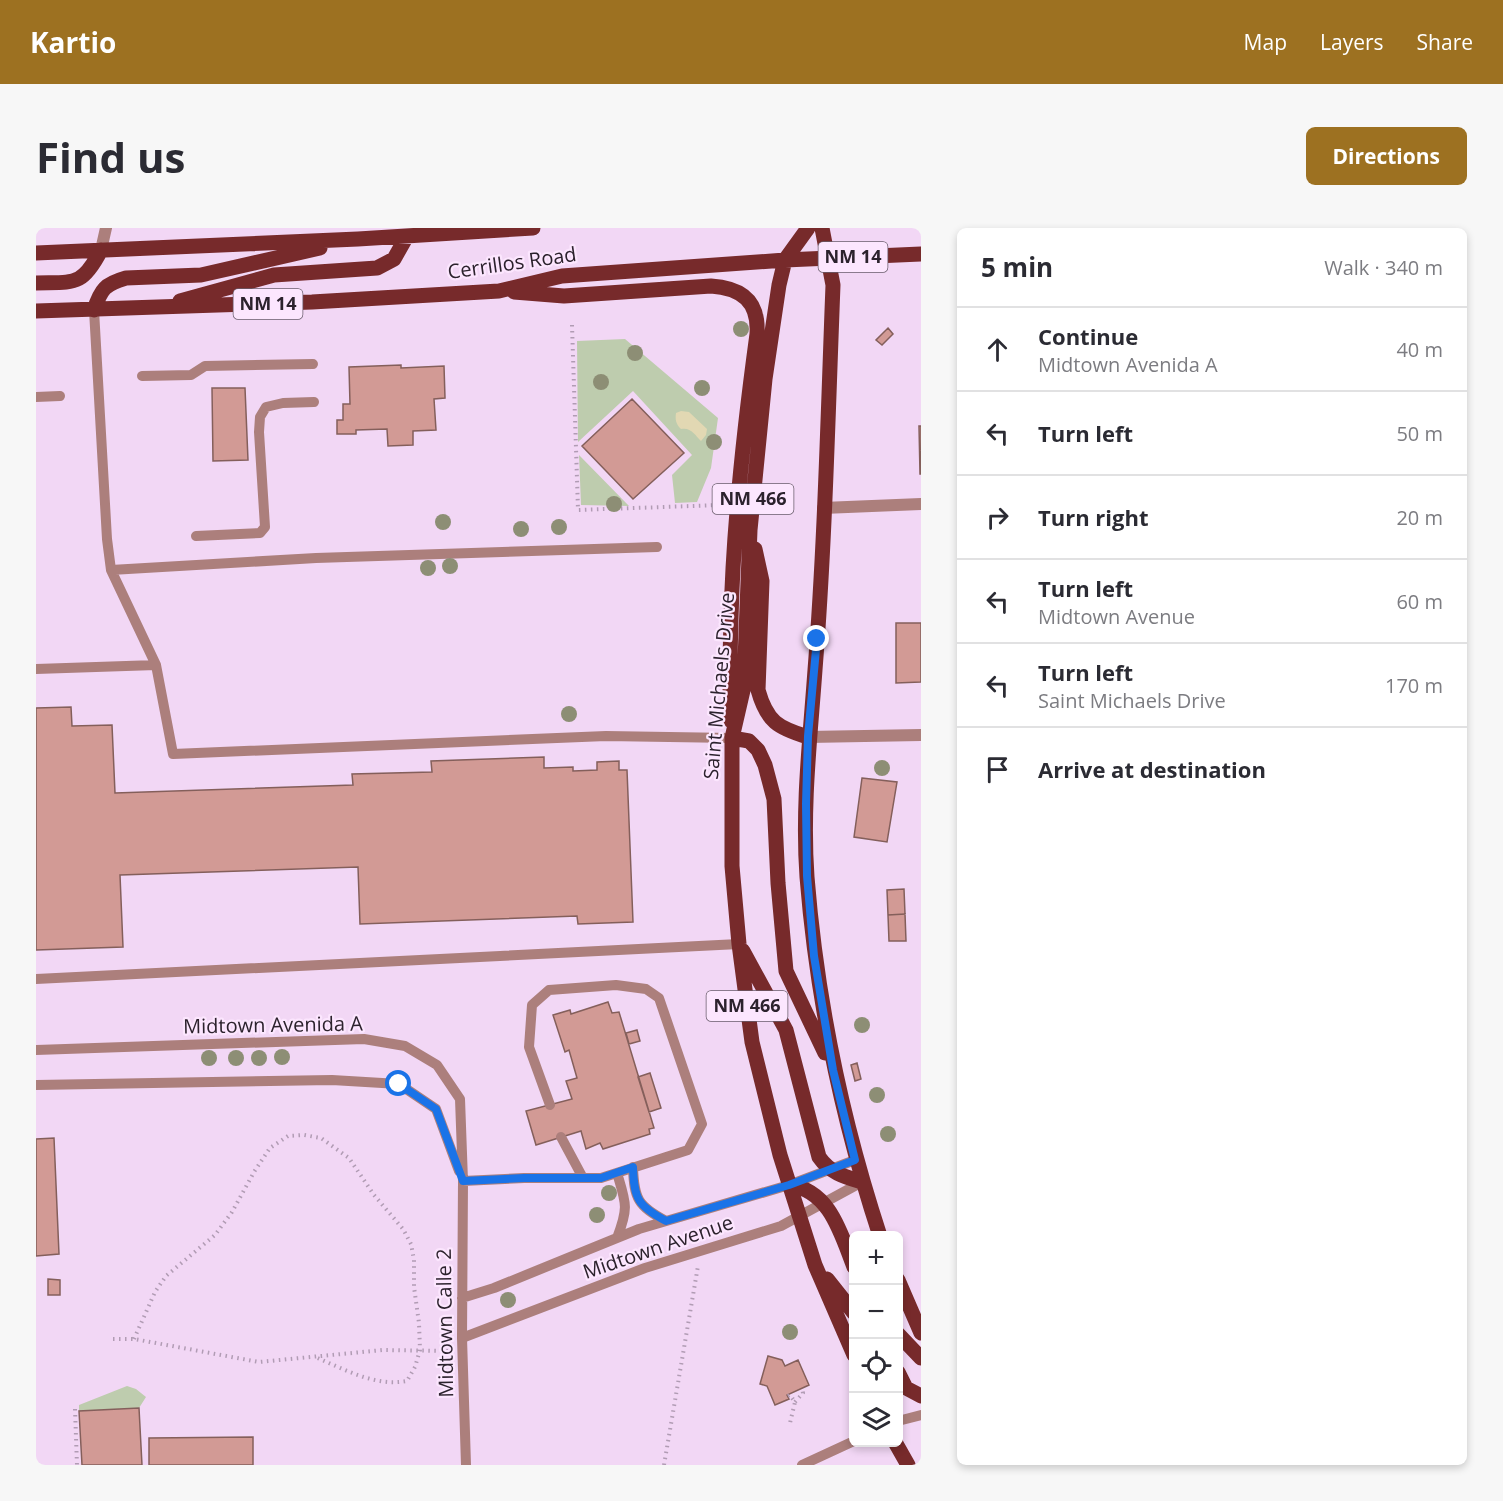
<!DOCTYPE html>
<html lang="en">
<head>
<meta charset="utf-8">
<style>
  :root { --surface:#fff; --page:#f7f7f7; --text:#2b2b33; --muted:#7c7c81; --line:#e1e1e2; --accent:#9d7121 }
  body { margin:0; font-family:"Open Sans",sans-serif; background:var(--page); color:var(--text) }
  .controls { position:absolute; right:18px; bottom:18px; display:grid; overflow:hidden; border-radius:9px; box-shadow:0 3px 9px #0003 }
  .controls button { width:54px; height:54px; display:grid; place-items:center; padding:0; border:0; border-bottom:2px solid var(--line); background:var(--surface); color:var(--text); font:30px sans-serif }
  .stop { position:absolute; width:18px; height:18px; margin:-14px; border:4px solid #1a73e8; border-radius:50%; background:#fff }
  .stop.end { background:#1a73e8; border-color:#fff; box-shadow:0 2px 6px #0008 }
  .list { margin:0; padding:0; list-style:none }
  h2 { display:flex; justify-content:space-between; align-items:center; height:78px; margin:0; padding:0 24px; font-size:26px }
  h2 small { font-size:20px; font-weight:400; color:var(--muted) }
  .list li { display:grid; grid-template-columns:39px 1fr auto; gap:18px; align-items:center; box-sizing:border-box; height:84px; padding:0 24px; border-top:2px solid var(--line) }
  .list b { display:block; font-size:22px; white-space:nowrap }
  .list p { margin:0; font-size:20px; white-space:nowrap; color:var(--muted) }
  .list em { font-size:20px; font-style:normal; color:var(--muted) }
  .icon { flex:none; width:33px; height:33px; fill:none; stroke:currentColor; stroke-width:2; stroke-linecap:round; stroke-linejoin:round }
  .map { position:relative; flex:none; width:885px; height:1237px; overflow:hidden; border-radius:9px }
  header { display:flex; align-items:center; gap:36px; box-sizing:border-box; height:84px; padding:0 30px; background:var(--accent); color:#fff }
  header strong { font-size:28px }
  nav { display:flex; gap:33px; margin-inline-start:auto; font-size:21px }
  .intro { display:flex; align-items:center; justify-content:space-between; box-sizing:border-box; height:144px; padding:0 36px }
  h1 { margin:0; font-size:42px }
  .button { padding:15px 27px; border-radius:9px; background:var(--accent); color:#fff; font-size:21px; font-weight:700 }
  main { display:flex; gap:36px; padding:0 36px }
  aside { flex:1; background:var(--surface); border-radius:9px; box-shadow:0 3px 9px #0003 }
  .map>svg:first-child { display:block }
  .green { fill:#beccae }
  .sand { fill:#e2d8b3 }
  .building { fill:#d29a95; stroke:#845f5b; stroke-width:1.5 }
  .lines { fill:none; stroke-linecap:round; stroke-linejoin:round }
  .path { stroke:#b19cb4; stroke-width:4; stroke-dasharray:1.5 4.5; stroke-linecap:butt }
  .service { stroke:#ac7f7c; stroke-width:10 }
  .minor { stroke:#ac7f7c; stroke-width:12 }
  .primary { stroke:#772a2b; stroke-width:15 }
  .tree { fill:#8d8e75 }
  .route { stroke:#1a73e8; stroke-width:8 }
  .labels { text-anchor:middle; stroke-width:4.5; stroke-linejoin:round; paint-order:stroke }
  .shield { fill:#fce6fe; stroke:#6a5d6c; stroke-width:1.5 }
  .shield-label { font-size:18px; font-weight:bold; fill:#2c222d }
  .street-label { font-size:20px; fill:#2c222d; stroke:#fce6fe }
</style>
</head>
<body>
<header>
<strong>Kartio</strong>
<nav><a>Map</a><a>Layers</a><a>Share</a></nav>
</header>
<div class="intro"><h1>Find us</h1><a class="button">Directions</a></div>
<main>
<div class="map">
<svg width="885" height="1237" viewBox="0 0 885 1237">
  <rect width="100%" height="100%" fill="#f2d7f5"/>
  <path class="green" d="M589,111L682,190L675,240L661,274L639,275L636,247L656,227L597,163L542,214L541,113Z
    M543,227L593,278L545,277Z
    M91,1158L100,1161L110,1169L103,1180L43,1183V1177Z"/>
  <path class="sand" d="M645,183L653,184L671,201L670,207L665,213C659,207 655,199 645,201C640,196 639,192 640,185Z"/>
  <path class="building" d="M852,100L857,106L846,117L840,112Z
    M365,137V140L408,138L409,170L398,171L400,202L377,203V217L352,218L351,201L320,202V206H301V192H307V176H314L313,139Z
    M176,160H209L212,232L177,233Z
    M596,171L648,225L597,271L546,218Z
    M883,198H885V246H884Z
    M860,395H885V454L860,455Z
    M35,479L36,498L76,497L79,565L317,557L316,546L396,544L395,533L508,529V540L537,539V543L561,542V534L583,533V542H591L597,694L542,696L541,688L324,696L322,639L84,647L87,719L0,722V480Z
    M826,550L861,554L851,614L818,609Z
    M868,661L869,686L852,687L851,662Z
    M869,686L870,713H853L852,687Z
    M572,774L576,785L583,784L618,900L613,901L614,906L567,921L564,915L550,921L545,903L500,917L490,883L536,871L530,853L541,850L533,822L529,824L517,787L534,782L535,786Z
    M601,802L604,813L593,816L590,805Z
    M821,835L825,851L819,853L815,837Z
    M614,845L625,880L613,884L602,849Z
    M18,910L23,1026L0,1028V911Z
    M12,1051L24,1052V1067H12Z
    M732,1128L746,1132L749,1138L762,1132L773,1157L751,1167L753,1171L739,1177L731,1158L724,1156Z
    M103,1180L106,1237H46L43,1183Z
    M217,1209V1237H113V1210Z"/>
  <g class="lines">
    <path class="path" d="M536,97L542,282L684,277
      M77,1111H98L223,1134L347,1122L413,1123
      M98,1111L119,1064L130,1048L179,1007L196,984L218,944L234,920L252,908L268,907L285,910L313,930L338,967L367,1001L375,1016L378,1032V1059L383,1095L384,1122L379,1139L371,1153C339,1159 308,1141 279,1129
      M752,1168L754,1167L759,1174L754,1195
      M759,1174L767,1165L766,1160
      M39,1181L41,1237
      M628,1237L662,1038"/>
    <path class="service" d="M58,82L71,311L75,342L120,437L137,526L570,508L696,510
      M106,148L155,147L169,138L277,136
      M0,169L24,168
      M160,308L224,305L229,299L223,204L224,189L230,179L247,175L278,174
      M75,342L280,330L621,319
      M0,441L120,437
      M0,751L703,716
      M0,822L328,811L369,818L401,837L424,871L427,953L426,1110L430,1237
      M0,857L296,852L363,856L400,881L423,943
      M525,909L547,950
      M597,939C598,971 602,978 630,993
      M581,945C590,975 593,979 581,1010
      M427,953L488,950H565L652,922L666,896L623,770L610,761L580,757L513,762L496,777L493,819L514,877
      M426,1070L458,1060L603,1001L753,957L819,932
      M426,1110L609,1040L745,998L826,954
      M862,1193L885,1187
      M766,1237L818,1213"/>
    <path class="minor" d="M65,22L70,0
      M787,280L885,276
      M772,509L885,507"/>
    <path class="primary" d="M772,0L749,32L743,57L729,151L714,302L708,458L696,510V638L703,716L716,814L744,927L779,1037L818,1127
      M786,0L797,57C792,185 789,314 779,442C774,512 766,579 771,649C781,774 805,889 844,1008
      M0,25L322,11L497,0
      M0,55C38,54 46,59 65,22
      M478,64L528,68L675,58C706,60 723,74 721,106C708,201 697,297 695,392C694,426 693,459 695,493
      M144,73L238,47L341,40L358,31L371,8
      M58,82C65,61 69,56 90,50L165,47L284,20
      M0,83L276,74L463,63L526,48L749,32L885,26
      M719,321L726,353L722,462C731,494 742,500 772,509
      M696,510L713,513L722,522L729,537L738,571L742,655L750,743L789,825
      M707,723L750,802L783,929C794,945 809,949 826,954
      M753,957C794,962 805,1006 818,1039
      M791,1051L818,1085
      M862,1052L885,1105
      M862,1106L885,1130
      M862,1144L870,1160L885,1168
      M859,1214L872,1237"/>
  </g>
  <g class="tree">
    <circle cx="705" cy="101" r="8"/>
    <circle cx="599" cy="125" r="8"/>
    <circle cx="565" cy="154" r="8"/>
    <circle cx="666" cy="160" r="8"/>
    <circle cx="678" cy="214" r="8"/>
    <circle cx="578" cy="276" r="8"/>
    <circle cx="407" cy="294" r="8"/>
    <circle cx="523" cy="299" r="8"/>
    <circle cx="485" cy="301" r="8"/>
    <circle cx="414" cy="338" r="8"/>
    <circle cx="392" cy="340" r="8"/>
    <circle cx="533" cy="486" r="8"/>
    <circle cx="846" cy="540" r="8"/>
    <circle cx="826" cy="797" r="8"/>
    <circle cx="246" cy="829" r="8"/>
    <circle cx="173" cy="830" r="8"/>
    <circle cx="200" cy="830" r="8"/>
    <circle cx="223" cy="830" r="8"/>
    <circle cx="841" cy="867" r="8"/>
    <circle cx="852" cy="906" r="8"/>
    <circle cx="573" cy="965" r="8"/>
    <circle cx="561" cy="987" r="8"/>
    <circle cx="472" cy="1072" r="8"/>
    <circle cx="754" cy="1104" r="8"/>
  </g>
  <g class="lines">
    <path class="route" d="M363,856L400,881L427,953L488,950H565L597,939C598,971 602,978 630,993L753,957L819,932L797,842L778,728L771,648L770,576L772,508L781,411"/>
  </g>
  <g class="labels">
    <g class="shield">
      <rect x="782.5" y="14" width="69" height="30" rx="4.5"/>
      <rect x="197.5" y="61" width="69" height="30" rx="4.5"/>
      <rect x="676.5" y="256" width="81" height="30" rx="4.5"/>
      <rect x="670.5" y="763" width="81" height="30" rx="4.5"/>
    </g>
    <g class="shield-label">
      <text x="817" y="35">NM 14</text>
      <text x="232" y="82">NM 14</text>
      <text x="717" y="277">NM 466</text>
      <text x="711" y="784">NM 466</text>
    </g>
    <g class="street-label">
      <text transform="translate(476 35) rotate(-8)" y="7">Cerrillos Road</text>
      <text transform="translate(683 458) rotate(-85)" y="7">Saint Michaels Drive</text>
      <text transform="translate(237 797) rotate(-1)" y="7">Midtown Avenida A</text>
      <text transform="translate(622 1019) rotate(-19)" y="7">Midtown Avenue</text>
      <text transform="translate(409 1095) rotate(-91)" y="7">Midtown Calle 2</text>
    </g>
  </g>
</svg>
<div class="controls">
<button>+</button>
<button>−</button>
<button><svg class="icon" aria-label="locate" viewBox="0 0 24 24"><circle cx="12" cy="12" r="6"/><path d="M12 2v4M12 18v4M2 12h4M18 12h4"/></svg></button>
<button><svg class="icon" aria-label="layers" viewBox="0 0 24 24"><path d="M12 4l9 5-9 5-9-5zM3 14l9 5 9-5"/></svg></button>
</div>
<div class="stop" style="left:363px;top:856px"></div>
<div class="stop end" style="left:781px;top:411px"></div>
</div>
<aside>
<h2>5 min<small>Walk · 340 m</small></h2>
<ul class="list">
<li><svg class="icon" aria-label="ahead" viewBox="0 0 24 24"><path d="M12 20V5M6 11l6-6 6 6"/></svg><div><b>Continue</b><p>Midtown Avenida A</p></div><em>40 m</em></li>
<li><svg class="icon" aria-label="left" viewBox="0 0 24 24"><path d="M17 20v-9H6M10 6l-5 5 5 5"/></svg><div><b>Turn left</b></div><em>50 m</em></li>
<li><svg class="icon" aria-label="right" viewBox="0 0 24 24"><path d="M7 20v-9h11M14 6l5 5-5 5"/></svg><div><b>Turn right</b></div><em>20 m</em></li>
<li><svg class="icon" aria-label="left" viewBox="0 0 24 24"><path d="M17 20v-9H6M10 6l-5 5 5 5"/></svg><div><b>Turn left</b><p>Midtown Avenue</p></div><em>60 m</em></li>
<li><svg class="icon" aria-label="left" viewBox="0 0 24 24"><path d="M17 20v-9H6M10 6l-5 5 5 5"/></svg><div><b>Turn left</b><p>Saint Michaels Drive</p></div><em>170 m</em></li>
<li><svg class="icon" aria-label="arrive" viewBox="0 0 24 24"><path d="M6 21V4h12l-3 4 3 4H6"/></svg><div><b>Arrive at destination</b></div></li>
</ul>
</aside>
</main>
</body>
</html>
